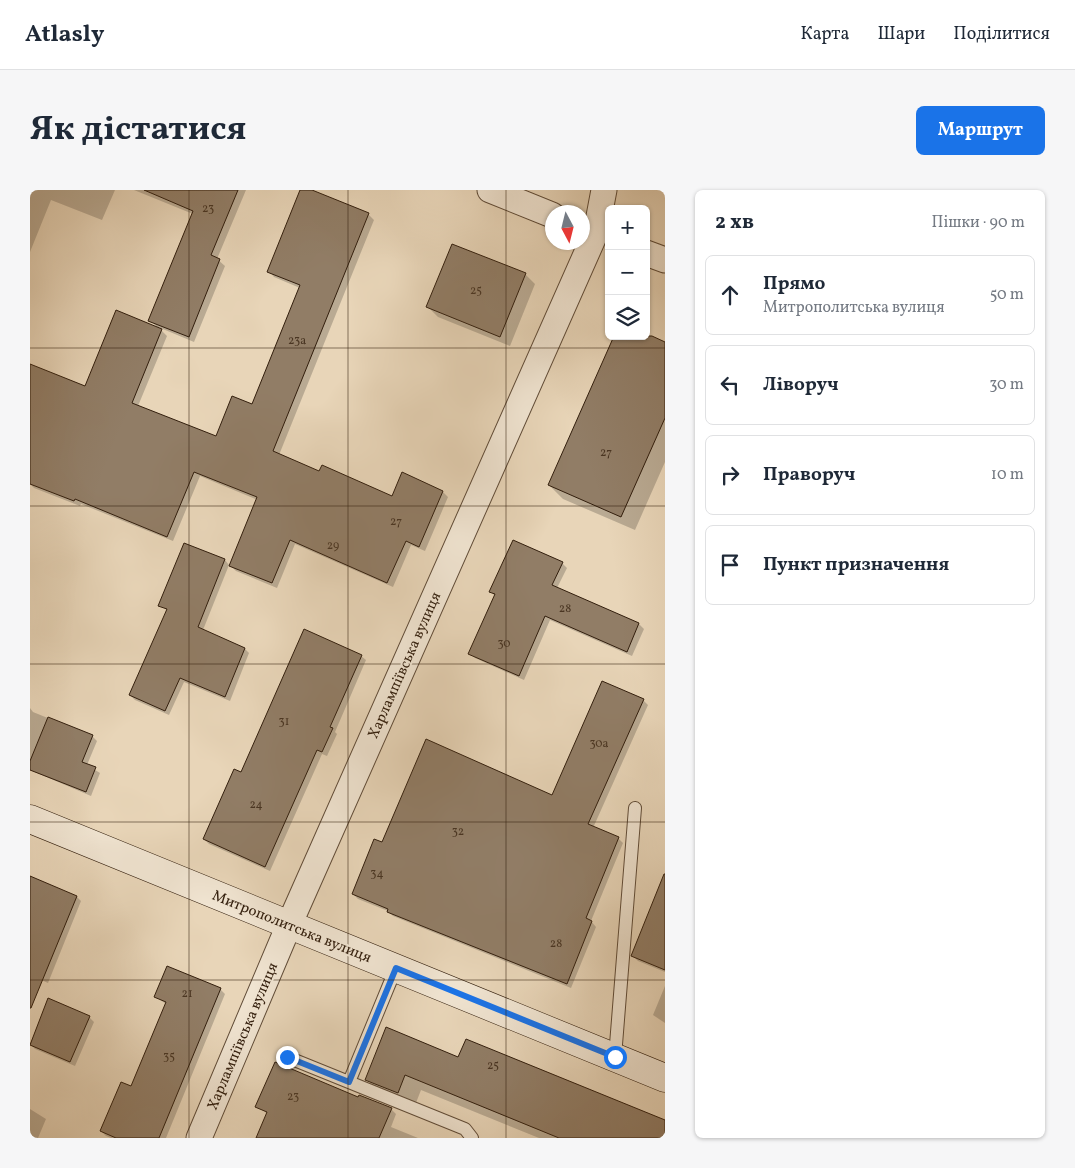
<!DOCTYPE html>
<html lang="uk">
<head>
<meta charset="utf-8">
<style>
  :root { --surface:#fff; --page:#f6f6f7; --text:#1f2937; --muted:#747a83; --line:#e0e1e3; --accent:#1a73e8 }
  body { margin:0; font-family:Vollkorn,serif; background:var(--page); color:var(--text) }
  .controls { position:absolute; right:15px; top:15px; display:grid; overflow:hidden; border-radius:8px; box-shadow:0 1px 4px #0004 }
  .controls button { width:45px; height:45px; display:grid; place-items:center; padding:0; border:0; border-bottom:1px solid var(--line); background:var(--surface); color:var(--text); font:25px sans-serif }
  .compass { position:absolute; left:515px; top:15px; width:45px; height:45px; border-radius:50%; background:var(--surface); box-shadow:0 1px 4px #0004; rotate:173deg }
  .stop { position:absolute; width:15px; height:15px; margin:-11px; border:4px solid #1a73e8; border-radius:50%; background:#fff }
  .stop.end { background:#1a73e8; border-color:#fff; box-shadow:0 1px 5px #0008 }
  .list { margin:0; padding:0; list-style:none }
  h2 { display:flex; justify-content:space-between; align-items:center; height:65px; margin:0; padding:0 20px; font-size:21px }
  h2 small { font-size:16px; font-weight:400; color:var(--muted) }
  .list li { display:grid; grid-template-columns:32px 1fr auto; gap:15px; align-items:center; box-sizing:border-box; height:80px; margin:0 10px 10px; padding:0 10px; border:1px solid var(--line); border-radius:8px }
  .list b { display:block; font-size:19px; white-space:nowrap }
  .list p { margin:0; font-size:16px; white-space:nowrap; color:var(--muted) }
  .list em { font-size:16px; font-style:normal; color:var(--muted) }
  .icon { flex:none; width:28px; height:28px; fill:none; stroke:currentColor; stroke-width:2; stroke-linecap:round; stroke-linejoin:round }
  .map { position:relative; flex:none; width:635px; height:948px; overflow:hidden; border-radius:8px }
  header { display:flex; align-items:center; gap:30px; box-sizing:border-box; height:70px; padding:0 25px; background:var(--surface); border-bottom:1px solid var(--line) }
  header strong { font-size:24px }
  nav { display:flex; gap:28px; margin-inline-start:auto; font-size:18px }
  .intro { display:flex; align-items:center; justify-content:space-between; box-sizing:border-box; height:120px; padding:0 30px }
  h1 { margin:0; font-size:35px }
  .button { padding:12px 22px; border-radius:8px; background:var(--accent); color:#fff; font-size:18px; font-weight:700 }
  main { display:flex; gap:30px; padding:0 30px }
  aside { flex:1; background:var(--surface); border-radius:8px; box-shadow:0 1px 4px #0004 }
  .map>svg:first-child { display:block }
  .shadow { fill:#0003 }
  .building { fill:#917d66; stroke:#321e0d }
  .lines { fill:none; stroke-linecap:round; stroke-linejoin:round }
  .lane-casing { stroke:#604c38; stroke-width:14 }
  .street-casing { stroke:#604c38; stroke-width:27 }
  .secondary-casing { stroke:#321e0d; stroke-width:29 }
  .lane { stroke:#f0e4d1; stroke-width:12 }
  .street { stroke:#f0e4d1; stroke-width:25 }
  .secondary { stroke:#f0e4d1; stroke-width:28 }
  .route { stroke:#1a73e8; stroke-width:6 }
  .grid { fill:none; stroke:#321e0d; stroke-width:1; stroke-opacity:0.55 }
  .labels { text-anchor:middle; stroke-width:4; stroke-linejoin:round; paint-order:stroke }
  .number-label { font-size:12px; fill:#4a3623 }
  .street-label { font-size:15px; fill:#321e0d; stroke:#f0e4d1 }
</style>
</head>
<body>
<header>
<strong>Atlasly</strong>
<nav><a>Карта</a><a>Шари</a><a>Поділитися</a></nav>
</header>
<div class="intro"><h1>Як дістатися</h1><a class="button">Маршрут</a></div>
<main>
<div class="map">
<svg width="635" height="948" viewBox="0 0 635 948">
  <rect width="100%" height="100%" fill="#e8d5b8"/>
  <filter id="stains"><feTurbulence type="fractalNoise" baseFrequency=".004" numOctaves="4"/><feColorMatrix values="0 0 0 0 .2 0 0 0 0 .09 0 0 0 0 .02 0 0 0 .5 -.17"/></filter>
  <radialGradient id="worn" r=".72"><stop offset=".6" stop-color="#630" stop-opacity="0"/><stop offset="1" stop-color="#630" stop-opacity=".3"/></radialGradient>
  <path class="shadow" d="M0,0H85L72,30L21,10L0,62Z
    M104,0H216L187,69L195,76L164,152L128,137L137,146L108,216L187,248L222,216L270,98L244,87L239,81L272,0H279L338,24L344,30L249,265L290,283L362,307L413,302L418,307L395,361L381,355L363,397L265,354L247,398L206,381L201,376L228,310L170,286L143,351L51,314L50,316L4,298L0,294V175L56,197L129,139L120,130L163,24Z
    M495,84L505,94L480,156L408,127L398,117Z
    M616,145L635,153V272L605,340L533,309L519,295Z
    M154,354L195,370L199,375L173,440L215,459L219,463L200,511L154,492L139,525L105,510L100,505L138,421L130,415Z
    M532,373L537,378L527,398L609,434L614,439L602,466L520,430L494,490L445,468L440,463L465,406L461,402Z
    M331,466L336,470L305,542L307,544L297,566L292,564L240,681L179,654L174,649L212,584Z
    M613,510L618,515L563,638L588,648L593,653L561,731L566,737L541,798L363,726L358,721L328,709L323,704L353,654L522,606Z
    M0,518L3,522L62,546L67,551L57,575L70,583L61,606L0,580Z
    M0,688L47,707L51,711L18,793L0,785Z
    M635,696V782L608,771L603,766Z
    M635,796V833L623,825Z
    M190,799L195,804L136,948H81L76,946L71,941L102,897L136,814L126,807Z
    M18,810L59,827L64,832L45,876L5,859L0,854Z
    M429,869L635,931V948H509L391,900L384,918L352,905L336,889Z
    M328,909L361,919L366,924L361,937L388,948H227L238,924L227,917Z
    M0,919L16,929L8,948H0Z"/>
  <path class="building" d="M114,0H208L181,65L190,69L159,147L118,131L163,21Z
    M270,0H282L339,23L243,261L289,281L292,275L362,306L372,282L413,301L389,357L376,351L357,393L260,350L242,393L199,376L227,307L164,282L137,347L45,309L44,311L0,294V174L55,196L86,120L132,139L102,213L186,246L202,206L222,214L270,95L237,82Z
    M422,54L496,83L470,147L396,117Z
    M584,146H622L635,152V228L591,327L518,295Z
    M483,350L533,372L522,395L609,433L597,462L515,426L489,486L438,464L465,404L459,402Z
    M154,353L195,369L168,437L215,458L195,507L150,488L135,521L99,505L137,419L128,416Z
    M274,439L332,465L300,537L303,538L292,562L287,560L235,677L173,649L204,579L211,582Z
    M572,491L614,509L558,634L589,647L556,728L562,731L537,794L357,722L358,719L322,704L344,649L352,652L396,549L522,605Z
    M18,527L63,545L52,572L66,577L56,602L0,580V571Z
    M634,684H635V780L601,766Z
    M0,686L47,706L1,818H0Z
    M137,776L191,798L129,948H86L70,941L91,892L101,896L136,812L124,807Z
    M18,808L60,826L40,872L0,855Z
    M356,837L428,867L436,849L635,930V948H529L375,885L368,903L335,890Z
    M245,872L328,907L329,905L362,918L349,948H226L237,922L225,917Z"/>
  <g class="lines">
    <defs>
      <path id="lane" d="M257,867L435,939L442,948
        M585,867L605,618
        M319,892L366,778"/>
      <path id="street" d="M460,0L522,25
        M616,63L635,70
        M169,948L259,735L566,42L574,0"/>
      <path id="secondary" d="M0,629L635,888"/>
    </defs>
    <use href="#lane" class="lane-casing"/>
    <use href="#street" class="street-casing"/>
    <use href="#secondary" class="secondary-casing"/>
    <use href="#lane" class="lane"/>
    <use href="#street" class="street"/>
    <use href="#secondary" class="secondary"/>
  </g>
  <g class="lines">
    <path class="route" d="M257,867L319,892L366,778L585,867"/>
  </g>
  <path class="grid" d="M159,0V948M318,0V948M476,0V948M0,158H635M0,316H635M0,474H635M0,632H635M0,790H635"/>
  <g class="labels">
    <g class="number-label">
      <text x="178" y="22">23</text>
      <text x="446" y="104">25</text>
      <text x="267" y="154">23а</text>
      <text x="576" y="266">27</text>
      <text x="366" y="335">27</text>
      <text x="303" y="359">29</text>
      <text x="535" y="422">28</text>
      <text x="474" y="457">30</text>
      <text x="254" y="535">31</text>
      <text x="569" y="557">30а</text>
      <text x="226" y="618">24</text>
      <text x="428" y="645">32</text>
      <text x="347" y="687">34</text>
      <text x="526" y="757">28</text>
      <text x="157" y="807">21</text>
      <text x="139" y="870">35</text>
      <text x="463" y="879">25</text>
      <text x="263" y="910">23</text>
    </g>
    <g class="street-label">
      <text transform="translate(374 475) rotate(-66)" y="5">Харлампіївська вулиця</text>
      <text transform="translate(262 736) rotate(22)" y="5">Митрополитська вулиця</text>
      <text transform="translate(212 846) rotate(-67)" y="5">Харлампіївська вулиця</text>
    </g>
  </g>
  <rect width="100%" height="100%" filter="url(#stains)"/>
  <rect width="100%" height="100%" fill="url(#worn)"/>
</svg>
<div class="controls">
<button>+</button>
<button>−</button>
<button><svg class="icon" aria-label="layers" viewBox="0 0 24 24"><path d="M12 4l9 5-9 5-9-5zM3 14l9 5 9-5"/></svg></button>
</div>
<svg class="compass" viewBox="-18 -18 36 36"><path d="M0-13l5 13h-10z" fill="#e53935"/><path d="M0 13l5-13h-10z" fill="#747a83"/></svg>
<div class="stop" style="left:585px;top:867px"></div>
<div class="stop end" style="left:257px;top:867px"></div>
</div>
<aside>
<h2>2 хв<small>Пішки · 90 m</small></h2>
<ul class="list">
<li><svg class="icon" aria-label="ahead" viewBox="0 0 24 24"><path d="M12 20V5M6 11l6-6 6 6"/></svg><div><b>Прямо</b><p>Митрополитська вулиця</p></div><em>50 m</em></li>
<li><svg class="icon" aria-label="left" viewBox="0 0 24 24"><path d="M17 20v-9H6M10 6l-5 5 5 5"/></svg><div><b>Ліворуч</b></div><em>30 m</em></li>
<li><svg class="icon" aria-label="right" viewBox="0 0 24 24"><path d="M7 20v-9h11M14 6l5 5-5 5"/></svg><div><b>Праворуч</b></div><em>10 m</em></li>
<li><svg class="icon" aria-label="arrive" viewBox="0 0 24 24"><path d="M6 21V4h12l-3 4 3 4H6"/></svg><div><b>Пункт призначення</b></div></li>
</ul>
</aside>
</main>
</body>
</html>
